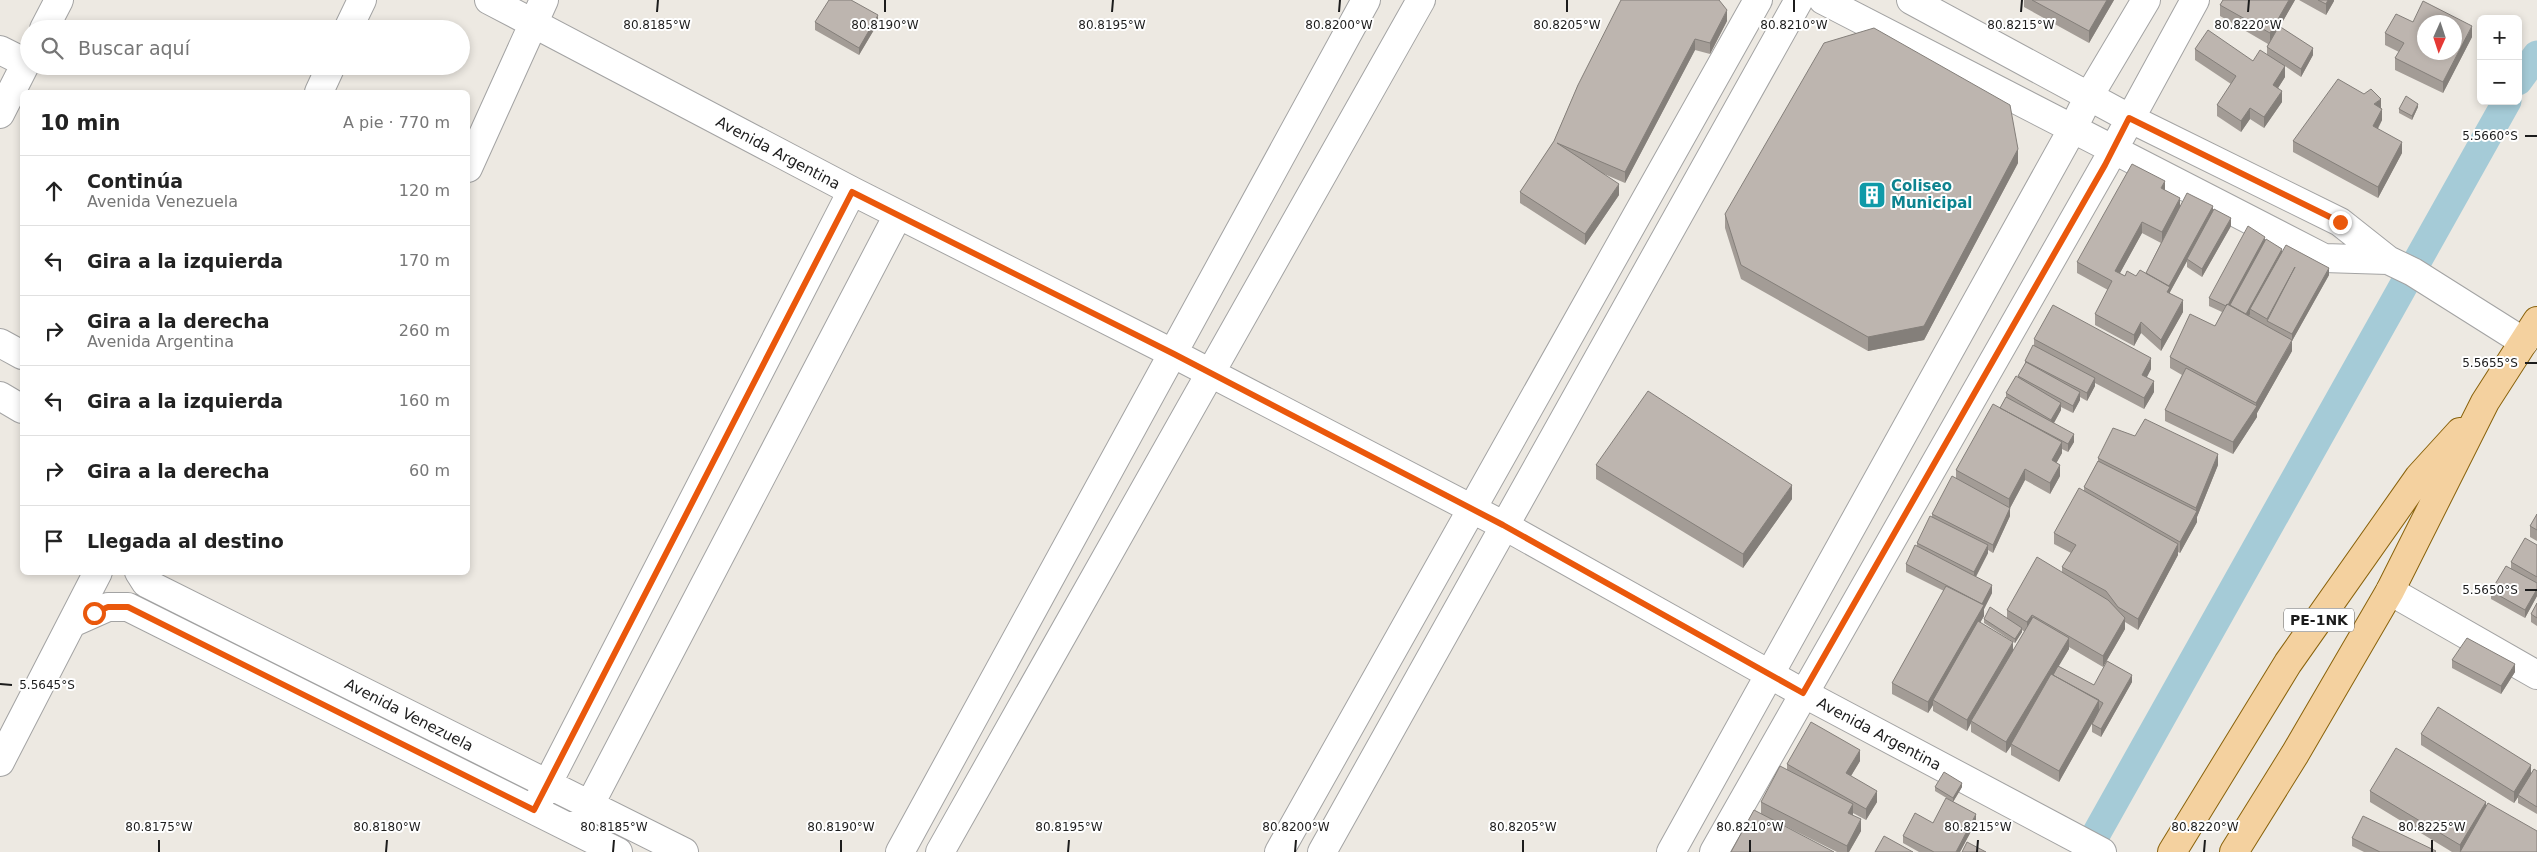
<!DOCTYPE html>
<html lang="es">
<head>
<meta charset="utf-8">
<style>
  :root { --surface:#fff; --page:#f6f6f6; --text:#222; --muted:#767676; --line:#e0e0e0 }
  body { margin:0; font-family:"DejaVu Sans",sans-serif; background:var(--page); color:var(--text) }
  .controls { position:absolute; right:15px; top:15px; display:grid; overflow:hidden; border-radius:8px; box-shadow:0 2px 8px #0003 }
  .controls button { width:45px; height:45px; display:grid; place-items:center; padding:0; border:0; border-bottom:1px solid var(--line); background:var(--surface); color:var(--text); font:25px sans-serif }
  .compass { position:absolute; left:2417px; top:15px; width:45px; height:45px; border-radius:50%; background:var(--surface); box-shadow:0 2px 8px #0003; rotate:183deg }
  .stop { position:absolute; width:15px; height:15px; margin:-11px; border:4px solid #ea580c; border-radius:50%; background:#fff }
  .stop.end { background:#ea580c; border-color:#fff; box-shadow:0 1px 5px #0008 }
  .list { margin:0; padding:0; list-style:none }
  h2 { display:flex; justify-content:space-between; align-items:center; height:65px; margin:0; padding:0 20px; font-size:21px }
  h2 small { font-size:16px; font-weight:400; color:var(--muted) }
  .list li { display:grid; grid-template-columns:32px 1fr auto; gap:15px; align-items:center; box-sizing:border-box; height:70px; padding:0 20px; border-top:1px solid var(--line) }
  .list b { display:block; font-size:19px; white-space:nowrap }
  .list p { margin:0; font-size:16px; white-space:nowrap; color:var(--muted) }
  .list em { font-size:16px; font-style:normal; color:var(--muted) }
  .icon { flex:none; width:28px; height:28px; fill:none; stroke:currentColor; stroke-width:2; stroke-linecap:round; stroke-linejoin:round }
  .map { position:relative; flex:none; width:2537px; height:852px; overflow:hidden }
  .search { position:absolute; background:var(--surface); box-shadow:0 2px 8px #0003; left:20px; top:20px; width:450px; height:55px; display:flex; align-items:center; gap:12px; box-sizing:border-box; padding:0 18px; border-radius:28px; color:var(--muted); font-size:19px }
  .panel { position:absolute; background:var(--surface); box-shadow:0 2px 8px #0003; left:20px; top:90px; width:450px; height:485px; border-radius:8px }
  .map>svg:first-child { display:block }
  .lines { fill:none; stroke-linecap:round; stroke-linejoin:round }
  .canal { stroke:#a5cbd7; stroke-width:29 }
  .minor-casing { stroke:#a3a3a3; stroke-width:30 }
  .major-casing { stroke:#89620b; stroke-width:30 }
  .minor { stroke:#fff; stroke-width:28 }
  .major { stroke:#f4d19f; stroke-width:28 }
  .wall { fill:#a39c96; fill-rule:evenodd }
  .shaded-wall { fill:#847f7a }
  .building { fill:#bdb5af; stroke:#847f7a; fill-rule:evenodd }
  .route { stroke:#ea580c; stroke-width:6 }
  .ticks { fill:none; stroke:#1c1c1c; stroke-width:2 }
  .labels { text-anchor:middle; stroke-width:4; stroke-linejoin:round; paint-order:stroke }
  .shield { fill:#fff; stroke:#606060; stroke-width:1 }
  .shield-label { font-size:14px; font-weight:bold; fill:#1c1c1c }
  .street-label { font-size:15px; fill:#1c1c1c; stroke:#fff }
  .culture-label { font-size:15px; font-weight:bold; fill:#0d838f; stroke:#fff; text-anchor:start }
  .ticks-label { font-size:12px; text-anchor:middle; fill:#1c1c1c; stroke:#fff; stroke-width:4; stroke-linejoin:round; paint-order:stroke }
</style>
</head>
<body>
<div class="map">
<svg width="2537" height="852" viewBox="0 0 2537 852">
  <rect width="100%" height="100%" fill="#ede9e2"/>
  <g class="lines">
    <path class="canal" d="M2518,81L2537,55
      M2086,852L2507,101"/>
    <defs>
      <path id="minor" d="M489,0L852,191L1174,354L1503,525L1803,693L2102,852
        M1823,0L2324,258L2388,260
        M1911,0L2129,118L2340,222L2388,260L2413,272L2524,342
        M44,29L59,0
        M348,29L362,0
        M0,50L26,63
        M319,92L331,66
        M0,114L29,57
        M468,168L544,0
        M0,343L22,355
        M0,396L22,409
        M139,572L146,583L684,852
        M2390,591L2537,675
        M72,623L108,607H128L618,852
        M0,762L98,572
        M534,810L852,191
        M576,831L898,215
        M900,852L1366,0
        M940,852L1421,0
        M1279,852L1758,0
        M1322,852L1799,0
        M1671,852L2073,128L2089,96L2146,0
        M1714,852L2105,165L2195,0"/>
      <path id="major" d="M2172,852L2288,663L2419,477L2460,432
        M2234,852L2295,754L2390,591L2485,402L2537,321"/>
    </defs>
    <use href="#minor" class="minor-casing"/>
    <use href="#major" class="major-casing"/>
    <use href="#minor" class="minor"/>
    <use href="#major" class="major"/>
  </g>
  <path class="wall" d="M2024,0H2114L2089,43L2024,7Z
    M2223,0H2295L2280,26L2313,55L2301,77L2285,66V77L2278,88L2282,102L2264,128L2250,119L2241,132L2217,116V105L2231,84L2195,60V49L2253,61L2267,54V47L2268,44L2220,16V5Z
    M2299,0H2334V1L2326,15Z
    M1727,21L1710,54L1695,50L1625,183L1604,174L1619,195L1585,245L1520,203V192L1554,141L1578,85Z
    M815,22L878,23L859,55L815,30Z
    M2385,33L2472,37L2443,93L2395,70V58L2399,52L2385,45Z
    M2418,107L2412,120L2399,113V109Z
    M2381,108L2382,120L2378,129L2402,153L2378,198L2293,152V141Z
    M2018,163L1924,340L1868,351L1741,279L1725,228V214Z
    M2165,190L2180,205L2213,209L2231,226L2202,277L2187,267V261L2170,292V294L2183,312L2161,351L2141,333L2134,346L2095,325V314L2108,290L2077,273V262ZM2142,233L2161,243L2146,273L2136,276H2125L2120,273Z
    M2265,240L2282,252L2329,275L2292,341V351L2257,413V417L2233,454L2165,421V410L2182,375L2170,368V357L2215,326L2222,312L2209,306V298Z
    M2034,339L2151,369L2147,377L2154,392L2144,409L2095,383V386L2087,401L2080,397V400L2073,413L2061,407V410L2054,423L2074,442L2068,452L2062,449V453L2056,463L2060,476L2050,494L2025,480L2010,508V516L1993,553L1988,550V553L1976,577L1992,593L1984,609V616L1980,622L2013,651L2025,632L2022,630V632L2015,643L1984,623V619L2007,618V610L2062,572V567L2071,553L2054,544V533L2084,491V487L2098,461V458L2135,436L2218,465L2197,517V522L2180,553L2178,552V555L2138,630L2125,622V629L2103,667L2069,647V649L2058,666L2094,685L2132,682L2101,737L2092,732V724L2093,722L2059,782L2011,755V746L2006,753L1971,732V723L1967,731L1933,711V705L1928,713L1892,694V683L1944,591L1906,572V564L1917,546V543L1932,516V514L1956,478V470L2000,408L2006,397V393L2018,377L2025,364V361L2034,346Z
    M1596,465L1792,499L1743,568L1596,479Z
    M2537,514V541L2530,537V526Z
    M2537,545V596L2525,618L2491,599V591L2511,569V562Z
    M2537,603V626L2531,622V614Z
    M2452,660L2515,672L2501,694L2452,668Z
    M2421,734L2531,774L2537,771V814L2518,803V797L2514,803L2421,745Z
    M1860,761L1851,776L1877,802L1866,820L1853,813V816L1861,831L1849,852H1837L1761,814V802L1787,770V764Z
    M1935,787H1962L1953,802L1935,791Z
    M2370,791L2486,807L2537,852H2452L2370,802Z
    M1976,822L1960,852H1919L1903,843V836L1933,823Z
    M2352,838L2436,852H2364L2352,846Z"/>
  <path class="shaded-wall" d="M2107,0H2114L2089,43V31Z
    M2289,0H2295L2270,44V33Z
    M2328,0H2334V1L2326,15V4Z
    M1727,10V21L1710,54V43Z
    M878,15V23L859,55V48Z
    M2472,26V37L2443,93V82Z
    M1695,39V50L1625,183V172Z
    M2313,48V55L2301,77V69Z
    M2285,66V77L2273,96V85Z
    M2282,91V102L2264,128V117Z
    M2381,99V110L2374,104Z
    M2418,104V107L2412,120V116Z
    M2250,108V119L2241,132V121Z
    M2382,109V120L2373,137V126Z
    M2402,142V153L2378,198V187Z
    M2018,149V163L1924,340L1868,351V337Z
    M2165,181V192L2161,188Z
    M1619,184V195L1585,245V234Z
    M2180,198V209L2162,243V232Z
    M2213,206V214L2187,259V261L2170,292V298L2167,292L2169,286Z
    M2231,218V226L2202,277V269Z
    M2142,222V233L2115,282V271Z
    M2265,237V244L2230,305V310L2227,306Z
    M2282,249V257L2250,309V314L2246,322V314Z
    M2329,268V275L2292,341V351L2257,413V417L2233,454V442L2256,407V403L2292,341V334Z
    M2183,300V312L2161,351V340Z
    M2141,322V333L2134,346V335Z
    M2151,358V369L2142,386V375Z
    M2095,378V386L2087,401V393Z
    M2154,381V392L2144,409V398Z
    M2080,392V400L2073,413V406Z
    M2061,403V410L2051,428V420Z
    M2074,434V442L2068,452V444Z
    M2062,442V453L2052,471V460Z
    M2218,454V465L2197,517V522L2180,553V542L2196,512V508Z
    M2060,465V476L2050,494V483Z
    M2025,469V480L2009,510V499Z
    M1792,485V499L1743,568V554Z
    M2010,508V516L1993,553V545Z
    M2178,544V555L2138,630V619Z
    M1988,545V553L1974,580V572Z
    M1992,585V593L1984,609V616L1935,701L1933,700V705L1928,713V702Z
    M2537,589V596L2525,618V610Z
    M2032,615V626L2027,633V622Z
    M2125,618V629L2103,667V656Z
    M2022,628V632L2015,643V639Z
    M2069,638V649L2012,745L2011,744V746L2006,753V742Z
    M2013,642V653L1971,721V723L1967,731V720Z
    M2515,664V672L2501,694V686Z
    M2132,675V682L2101,737V729Z
    M2099,700V711L2059,782V771Z
    M1860,750V761L1846,784V773Z
    M2531,765V776L2518,795V797L2514,803V792Z
    M1962,783V787L1953,802V798Z
    M1877,791V802L1866,820V809Z
    M2486,802V813L2460,852V845Z
    M1853,804V815L1848,824V813Z
    M1976,814V822L1960,852H1956Z
    M1861,819V831L1849,852H1847V846Z"/>
  <path class="building" d="M829,0H851L878,15L859,48L815,22Z
    M1621,0H1719L1727,10L1710,43L1695,39L1625,172L1557,143L1619,184L1585,234L1520,192L1554,141L1578,85Z
    M2032,0H2107L2089,31Z
    M2223,0H2289L2270,33L2220,5Z
    M2318,0H2328L2326,4Z
    M2423,1L2472,26L2443,82L2395,58L2404,43L2385,33L2396,14L2413,22ZM2424,22H2454V52H2424Z
    M2279,26L2313,48L2301,69L2267,47Z
    M1874,28L2010,105L2018,149L1924,326L1868,337L1741,265L1725,214L1824,43Z
    M2208,30L2253,61L2260,50L2285,66L2273,85L2282,91L2264,117L2250,108L2241,121L2217,105L2236,76L2195,49Z
    M2338,79L2364,94L2371,89L2381,99L2374,104L2382,109L2373,126L2402,142L2378,187L2293,141Z
    M2406,96L2418,104L2412,116L2399,109Z
    M2132,164L2165,181L2161,188L2180,198L2162,232L2142,222L2115,271L2125,276L2127,271L2136,276L2140,270L2170,287L2167,292L2183,300L2161,340L2141,322L2134,335L2095,314L2112,281L2077,262Z
    M2187,193L2213,206L2169,286L2146,273Z
    M2214,209L2231,218L2202,269L2187,259Z
    M2248,226L2265,237L2228,305L2227,304L2226,306L2209,298Z
    M2266,239L2282,249L2246,314L2230,305Z
    M2286,245L2329,268L2292,334L2267,321L2295,267L2267,319L2250,309Z
    M2227,304L2292,340L2256,403L2170,357L2190,314L2215,326Z
    M2053,305L2151,358L2142,375L2154,381L2144,398L2034,339Z
    M2033,345L2095,378L2087,393L2025,361Z
    M2026,362L2080,392L2073,406L2018,376Z
    M2186,368L2257,406L2233,442L2165,410Z
    M2016,376L2061,403L2051,420L2006,393Z
    M1648,391L1792,485L1743,554L1596,465Z
    M2006,397L2074,434L2068,444L2000,408Z
    M1993,404L2062,442L2052,460L2060,465L2050,483L2025,469L2009,499L1956,470Z
    M2145,419L2218,454L2196,508L2098,458L2113,428L2135,436Z
    M2098,461L2197,511L2180,542L2084,487Z
    M1952,476L2010,508L1993,545L1932,514Z
    M2079,488L2178,544L2138,619L2118,607L2106,591L2062,567L2076,545L2054,533Z
    M2537,514V530L2530,526Z
    M1930,516L1988,545L1974,572L1917,543Z
    M2525,538L2537,545V577L2511,562Z
    M1915,545L1992,585L1982,604L1906,564Z
    M2037,557L2108,600L2125,618L2103,656L2032,615L2027,622L2007,610Z
    M2506,566L2537,583V589L2525,610L2491,591Z
    M1946,586L1984,605L1928,702L1892,683Z
    M2537,603V618L2531,614Z
    M1990,607L2022,628L2015,639L1984,619Z
    M2033,617L2069,638L2006,742L1971,721Z
    M1978,621L2013,642L1967,720L1933,700Z
    M2467,638L2515,664L2501,686L2452,660Z
    M2107,661L2132,675L2101,729L2092,724L2103,703L2053,675L2058,666L2094,685Z
    M2051,674L2099,700L2059,771L2011,744Z
    M2438,707L2531,765L2514,792L2421,734Z
    M1811,722L1860,750L1846,773L1877,791L1866,809L1787,764Z
    M2396,748L2486,802L2460,845L2370,791Z
    M1780,766L1853,804L1848,813L1861,819L1847,846L1761,802Z
    M2534,769L2537,771V807L2518,795Z
    M1944,772L1962,783L1953,798L1935,787Z
    M1946,798L1976,814L1956,852H1934L1903,836L1915,813L1933,823Z
    M2488,803L2537,831V852H2460Z
    M1754,810L1834,852H1731Z
    M2363,816L2436,851L2435,852H2380L2352,838Z
    M1884,836L1913,852H1875Z
    M1967,842L1986,852H1962Z"/>
  <g class="lines">
    <path class="route" d="M94,613L108,607H128L534,810L852,192L1174,354L1503,525L1803,693L2105,165L2129,118L2340,222"/>
  </g>
  <path class="ticks" d="M657,12L658,0M885,12V0M1112,12L1113,0M1339,12L1340,0M1567,12V0M1794,12V0M2021,12L2022,0M2248,12L2249,0M2525,136H2537M2525,363H2537M2525,590H2537M0,684L12,685M159,852V840M386,852L387,840M613,852L614,840M841,852V840M1068,852L1069,840M1295,852L1296,840M1523,852V840M1750,852V840M1977,852L1978,840M2204,852L2205,840M2432,852V840"/>
  <defs>
    <symbol id="building-square" viewBox="-11 -11 22 22"><rect x="-9" y="-9" width="18" height="18" rx="4" fill="#0f9aa8" stroke="#fff"/><path d="M-4-6H4V6H1V3H-1V6H-4ZM-2.5-4.3h1.7v1.8h-1.7ZM.8-4.3h1.7v1.8H.8ZM-2.5-1h1.7V.8h-1.7ZM.8-1h1.7V.8H.8Z" fill="#fff"/></symbol>
  </defs>
  <g fill-rule="evenodd">
    <use href="#building-square" x="1856" y="179" width="32" height="32"/>
  </g>
  <g class="labels">
    <rect class="shield" x="2284" y="608.5" width="70" height="23" rx="4"/>
    <g class="shield-label">
      <text x="2319" y="625">PE-1NK</text>
    </g>
    <g class="street-label">
      <text transform="translate(778 153) rotate(28)" y="5">Avenida Argentina</text>
      <text transform="translate(409 715) rotate(27)" y="5">Avenida Venezuela</text>
      <text transform="translate(1879 734) rotate(28)" y="5">Avenida Argentina</text>
    </g>
    <g class="culture-label">
      <text x="1891" y="191">Coliseo<tspan x="1891" dy="17">Municipal</tspan></text>
    </g>
  </g>
  <g class="ticks-label">
    <text x="657" y="29">80.8185°W</text>
    <text x="885" y="29">80.8190°W</text>
    <text x="1112" y="29">80.8195°W</text>
    <text x="1339" y="29">80.8200°W</text>
    <text x="1567" y="29">80.8205°W</text>
    <text x="1794" y="29">80.8210°W</text>
    <text x="2021" y="29">80.8215°W</text>
    <text x="2248" y="29">80.8220°W</text>
    <text x="2490" y="140">5.5660°S</text>
    <text x="2490" y="367">5.5655°S</text>
    <text x="2490" y="594">5.5650°S</text>
    <text x="47" y="689">5.5645°S</text>
    <text x="159" y="831">80.8175°W</text>
    <text x="387" y="831">80.8180°W</text>
    <text x="614" y="831">80.8185°W</text>
    <text x="841" y="831">80.8190°W</text>
    <text x="1069" y="831">80.8195°W</text>
    <text x="1296" y="831">80.8200°W</text>
    <text x="1523" y="831">80.8205°W</text>
    <text x="1750" y="831">80.8210°W</text>
    <text x="1978" y="831">80.8215°W</text>
    <text x="2205" y="831">80.8220°W</text>
    <text x="2432" y="831">80.8225°W</text>
  </g>
</svg>
<div class="controls">
<button>+</button>
<button>−</button>
</div>
<svg class="compass" viewBox="-18 -18 36 36"><path d="M0-13l5 13h-10z" fill="#e53935"/><path d="M0 13l5-13h-10z" fill="#767676"/></svg>
<div class="stop" style="left:94px;top:613px"></div>
<div class="stop end" style="left:2340px;top:222px"></div>
<div class="search"><svg class="icon" aria-label="search" viewBox="0 0 24 24"><circle cx="10" cy="10" r="6"/><path d="M15 15l6 6"/></svg>Buscar aquí</div>
<section class="panel">
<h2>10 min<small>A pie · 770 m</small></h2>
<ul class="list">
<li><svg class="icon" aria-label="ahead" viewBox="0 0 24 24"><path d="M12 20V5M6 11l6-6 6 6"/></svg><div><b>Continúa</b><p>Avenida Venezuela</p></div><em>120 m</em></li>
<li><svg class="icon" aria-label="left" viewBox="0 0 24 24"><path d="M17 20v-9H6M10 6l-5 5 5 5"/></svg><div><b>Gira a la izquierda</b></div><em>170 m</em></li>
<li><svg class="icon" aria-label="right" viewBox="0 0 24 24"><path d="M7 20v-9h11M14 6l5 5-5 5"/></svg><div><b>Gira a la derecha</b><p>Avenida Argentina</p></div><em>260 m</em></li>
<li><svg class="icon" aria-label="left" viewBox="0 0 24 24"><path d="M17 20v-9H6M10 6l-5 5 5 5"/></svg><div><b>Gira a la izquierda</b></div><em>160 m</em></li>
<li><svg class="icon" aria-label="right" viewBox="0 0 24 24"><path d="M7 20v-9h11M14 6l5 5-5 5"/></svg><div><b>Gira a la derecha</b></div><em>60 m</em></li>
<li><svg class="icon" aria-label="arrive" viewBox="0 0 24 24"><path d="M6 21V4h12l-3 4 3 4H6"/></svg><div><b>Llegada al destino</b></div></li>
</ul>
</section>
</div>
</body>
</html>
